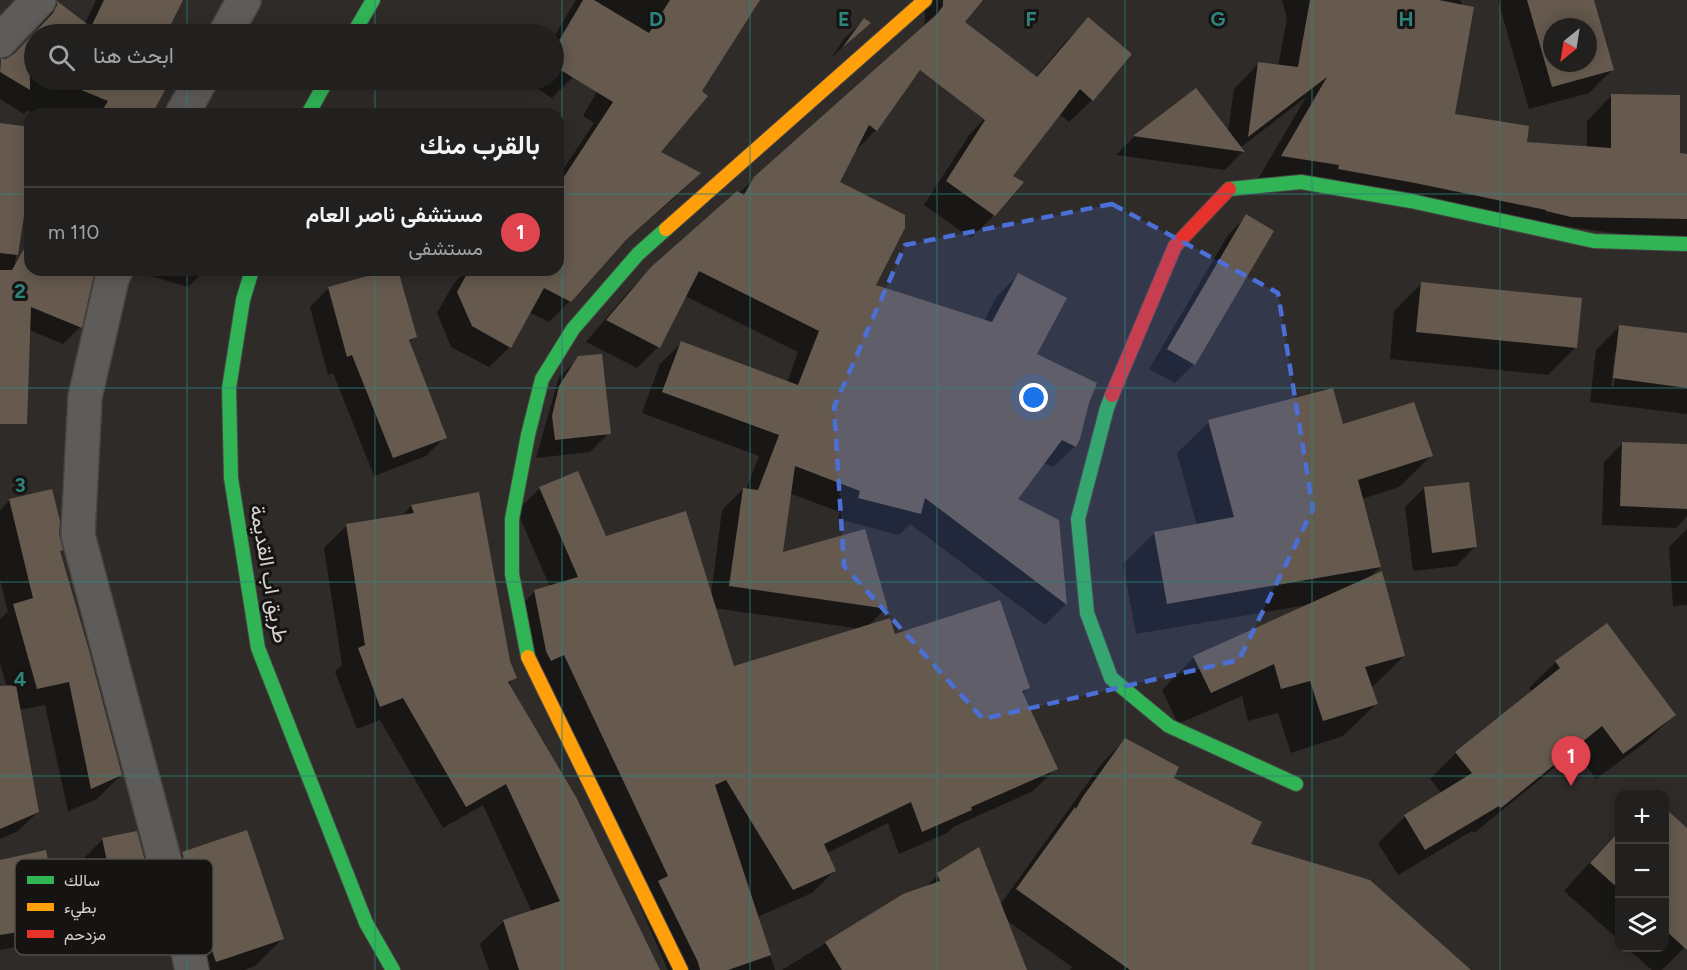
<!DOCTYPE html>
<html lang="ar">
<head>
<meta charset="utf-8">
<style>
  :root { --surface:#22201f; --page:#2e2d2c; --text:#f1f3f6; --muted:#a2a3a4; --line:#3f3e3d; --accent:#2563eb }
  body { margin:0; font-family:Figtree,Vazirmatn,sans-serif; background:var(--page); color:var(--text); direction:rtl }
  .controls { position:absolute; right:18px; bottom:18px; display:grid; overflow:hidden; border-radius:12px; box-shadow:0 3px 15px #0003 }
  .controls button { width:54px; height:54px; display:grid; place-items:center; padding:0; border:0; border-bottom:2px solid var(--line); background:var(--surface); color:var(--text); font:30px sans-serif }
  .compass { position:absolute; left:1543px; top:18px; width:54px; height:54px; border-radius:50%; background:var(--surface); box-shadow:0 3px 15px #0003; rotate:210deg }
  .you { position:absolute; left:1034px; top:398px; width:21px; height:21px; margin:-15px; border:4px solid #fff; border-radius:50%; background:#1a73e8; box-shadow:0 0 0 9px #1a73e833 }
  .badge { display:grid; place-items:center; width:39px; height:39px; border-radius:50%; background:var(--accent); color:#fff; font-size:20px; font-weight:700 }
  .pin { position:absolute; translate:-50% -50px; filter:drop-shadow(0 2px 3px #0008) }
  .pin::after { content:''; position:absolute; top:32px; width:21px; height:18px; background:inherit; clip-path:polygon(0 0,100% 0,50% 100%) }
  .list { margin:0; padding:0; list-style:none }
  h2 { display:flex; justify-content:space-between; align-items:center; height:78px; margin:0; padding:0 24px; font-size:26px }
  h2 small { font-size:20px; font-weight:400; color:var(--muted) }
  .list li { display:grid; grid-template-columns:39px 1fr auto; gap:18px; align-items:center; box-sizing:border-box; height:90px; padding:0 24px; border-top:2px solid var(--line) }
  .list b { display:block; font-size:22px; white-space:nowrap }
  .list p { margin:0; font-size:20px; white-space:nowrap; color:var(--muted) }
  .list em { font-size:20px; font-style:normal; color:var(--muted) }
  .icon { flex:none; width:33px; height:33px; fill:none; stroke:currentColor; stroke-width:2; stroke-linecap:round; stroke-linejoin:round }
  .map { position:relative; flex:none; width:1687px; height:970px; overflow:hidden; direction:ltr }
  .search { position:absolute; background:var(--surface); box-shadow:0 3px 15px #0003; left:24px; top:24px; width:540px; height:66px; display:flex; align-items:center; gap:15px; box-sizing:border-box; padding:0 21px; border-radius:33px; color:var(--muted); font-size:22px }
  .panel { position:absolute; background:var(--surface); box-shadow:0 3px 15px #0003; left:24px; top:108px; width:540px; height:168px; border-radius:18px; direction:rtl }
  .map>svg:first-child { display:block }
  .shadow { fill:#0007; fill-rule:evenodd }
  .building { fill:#665a4e; fill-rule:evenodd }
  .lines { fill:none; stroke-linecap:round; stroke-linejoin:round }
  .street-casing { stroke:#484644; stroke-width:36 }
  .fast-casing { stroke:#484644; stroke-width:16 }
  .slow-casing { stroke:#484644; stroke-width:16 }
  .jam-casing { stroke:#484644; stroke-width:16 }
  .street { stroke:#5e5c5a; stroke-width:33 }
  .fast { stroke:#30b455; stroke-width:14 }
  .slow { stroke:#ff9f0a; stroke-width:14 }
  .jam { stroke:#e5322d; stroke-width:14 }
  .marked { fill:#4b6fd6; fill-opacity:0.2; stroke:#4b6fd6; stroke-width:4.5; stroke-dasharray:12 8; stroke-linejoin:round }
  .grid { fill:none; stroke:#2d847d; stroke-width:1.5; stroke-opacity:0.55 }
  .labels { text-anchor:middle; stroke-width:6; stroke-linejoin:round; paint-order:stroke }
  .street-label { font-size:21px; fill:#d5d3d0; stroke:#161412 }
  .key { fill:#161412; stroke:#4f4d4b; stroke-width:1.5 }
  .key-label { font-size:16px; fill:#d5d3d0 }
  .grid-label { font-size:20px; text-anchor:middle; font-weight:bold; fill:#2d847d; stroke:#161412; stroke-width:6; stroke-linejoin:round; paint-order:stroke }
</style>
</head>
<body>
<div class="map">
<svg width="1687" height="970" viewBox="0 0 1687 970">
  <rect width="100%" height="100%" fill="#2e2b29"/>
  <path class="shadow" d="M96,0H181L164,34H34V80H163L168,82L150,114H34L27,110L24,114L0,99V62L12,56L35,32L40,24V20L57,3L85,24Z
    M576,0H752L658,153L699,174L679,194L615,250L570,301L549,322L529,312L510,347L489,367L451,347L437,313L454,283L467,270H558V177L594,123L583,116L619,53L573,77L552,98L527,82L528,80H554V37Z
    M923,0H981L924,26L925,16Z
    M1282,0H1460L1463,6L1453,115L1525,143L1587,148V121L1611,96L1678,154L1687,155V244L1257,181L1306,97L1240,148L1243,151L1225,170L1116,155L1134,137L1196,90L1228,132L1234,89L1258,64L1278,66L1287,19Z
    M1498,0H1593L1612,70L1589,93L1529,109ZM1552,27H1588V63H1552Z
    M1088,19L1092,100L1069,122L1059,114L1011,176L1022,183L994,215L971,238L924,205L970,134L992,111L1002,117L1065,42Z
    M864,20L869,23L831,58L845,38Z
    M903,47L876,130L855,151L838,183L874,286L984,321L997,296L1018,275L1035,355L1075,446L1053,467L1043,463L1016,499L1066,604L1045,625L910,524L899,535L838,519L840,512L789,493L781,554L886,608L868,626L1028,688L1022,694L1056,768L1033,791L953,827L947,833L899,854L888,823L827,853L835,870L812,893L757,917L775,970H668L512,614L535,591L550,587L517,511L540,488L605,538L711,596L722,510L743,489L746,490L759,456L642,413L660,364L681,343L787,383L798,352L685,296L658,347L637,368L586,342L630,290L652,268L738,194L755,178ZM714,608L861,629L733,667Z
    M0,124L30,129V167L0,359Z
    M1247,216L1272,231L1194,364L1175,383L1149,369L1228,235Z
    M46,270H94L80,327L63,344L22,327Z
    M130,270H205L188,287Z
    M396,270L415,337L408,343L445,437L426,456L374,476L333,373L328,375L310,307L329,288Z
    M1422,283L1576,347L1548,375L1390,359L1394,311Z
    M1620,326L1687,335V414L1590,402L1596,350ZM1615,351H1618L1614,386H1611Z
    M579,358L609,433L590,452L536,458L559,377Z
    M1209,422L1342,426L1431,456L1399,487L1362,499L1380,567L1368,579L1404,656L1371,688L1376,704L1343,736L1291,753L1278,713L1248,721L1242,696L1178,724L1162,690L1194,657L1307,605L1136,634L1123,564L1154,533L1197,526L1177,453Z
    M1623,443L1687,446V516L1676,528L1602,525L1604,462Z
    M1424,488L1475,547L1456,566L1413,571L1405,507Z
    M478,494L508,661L515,677L508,685L658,970H489L480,944L503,922L532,912L483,805L443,828L380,720L357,729L335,672L342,665L324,548L347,525L401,517L411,506Z
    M10,500L58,552L121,775L97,799L68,811L45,705L19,710L38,812L18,831L0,839V712L13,707L0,664V619L8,612L0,580V510Z
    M1687,529V605L1673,606L1669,547Z
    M1607,625L1674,715L1647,741L1596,779L1575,751L1474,833L1472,831L1398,875L1378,843L1405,817L1442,794L1430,779L1456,753L1532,692L1529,688L1556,662Z
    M1125,740L1249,845L1469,970H1070L1072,967L1006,920L1025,970H782L904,895L925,888L938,875L1000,905L1102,763Z
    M1664,810L1687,830V945L1662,970H1652L1627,948H1664Z
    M1620,829V941L1564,891Z
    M103,839L150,886L131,905L95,912L84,858Z
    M182,853L282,939L255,966L244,970H183L155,880Z
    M0,862L58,924L39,943L0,950Z"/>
  <path class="building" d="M104,0H183L166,34H34V70L30,68V90L0,72L1,59H6L14,54L53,13L57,5V1L91,27Z
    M583,0H594L649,33L670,0H760L702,91L708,96L661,152L701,173L626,240L571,302L544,288L511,348L472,326L457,292L469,270H558V186L613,102L554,66V49Z
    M943,0H983L965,22L1037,77L1088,17L1132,54L1093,101L1080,89L1013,176L1024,182L995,216L946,181L985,120L920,70L877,131L869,125L840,182L905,215V228L876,285L992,322L1018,273L1067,298L1037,354L1097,383L1089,403L1080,439L1076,447L1062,440L1018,499L1059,520L1067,605L925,498L921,514L858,498L860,491L795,466L783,552L865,529L888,609L729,586L743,488L758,490L779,435L662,392L681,341L798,385L819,331L699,271L660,348L606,320L651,267L737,191L744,195L754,177L937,14L943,6Z
    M1310,0H1439L1474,7L1455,114L1529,126L1527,142L1611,148V94L1680,95V153L1687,154V219L1571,217L1546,211V210L1415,183L1338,169L1339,165L1281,156L1327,77L1248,137L1258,62L1298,67Z
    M1527,0H1594L1614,70L1552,87ZM1552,27H1588V63H1552Z
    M864,18L871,23L842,48Z
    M57,80H166L170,81L152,114H100L108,101Z
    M1196,88L1245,152L1133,136Z
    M0,123L30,127V177L18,255L0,253Z
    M1246,214L1274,231L1195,365L1167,349Z
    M30,238V270H95L82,328L31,307L27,424H0V270H12Z
    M389,270H398L417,337L409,340L447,438L393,458L352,355L347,357L328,287Z
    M1421,282L1582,298L1577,348L1416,332Z
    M1619,325L1687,333V388L1613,378Z
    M602,354L611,434L555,440L552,416L559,386L578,356Z
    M1333,388L1343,424L1414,402L1433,456L1358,480L1381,567L1167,604L1154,532L1234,517L1208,420Z
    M1622,442L1687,444V509L1620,506Z
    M578,471L606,536L686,511L734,666L890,618L895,634L1000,600L1030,688L1022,691L1058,769L971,807L972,810L922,832L911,802L824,844L836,871L793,890L726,780L715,785L771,955L728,970H700L698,962L658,881L668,876L564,655L551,661L546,651L534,590L578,577L539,487Z
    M1469,482L1477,547L1432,553L1424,487Z
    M52,489L60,521L59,534L63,550L60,551L88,647L122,775L91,789L69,682L37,689L13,604L33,598L9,499Z
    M479,492L510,661L517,678L508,682L576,797L660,970H519L503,920L560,901L506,784L466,807L403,698L380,707L358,648L365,645L346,524L414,513L411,505Z
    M1382,571L1405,656L1365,667L1378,704L1323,721L1310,681L1281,689L1274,664L1211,693L1193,656Z
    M1607,623L1676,715L1623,754L1602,726L1501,808L1499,806L1425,850L1404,815L1472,773L1455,752L1560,668L1555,661Z
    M16,685L39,812L0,829V686Z
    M1125,738L1179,767L1174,778L1262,822L1251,844L1370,880L1471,970H1130L1016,889L1075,807L1076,809L1082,798Z
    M1665,808L1687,828V950L1665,930Z
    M247,830L284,939L216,962L189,881L182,852Z
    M1620,830V890L1590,863Z
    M137,831L152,887L114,894L102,838Z
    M979,847L1027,970H842L825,942L903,894L940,881L937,873Z
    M46,850L60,925L0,935V860Z"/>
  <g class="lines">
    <defs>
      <path id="street" d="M225,34L244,0
        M0,41L39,0
        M182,114L201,80
        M116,270L112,279L85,397L78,535L185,938L192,970"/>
      <path id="fast" d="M353,34L373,0
        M308,114L327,80
        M1229,189L1301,182L1411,201L1594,241L1687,244
        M252,270L243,300L229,388L231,478L258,648L366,923L393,970
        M1112,395L1107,408L1078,519L1087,613L1111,678L1169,726L1296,784
        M528,657L512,574V519L528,435L542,379L573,329L638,254L666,229"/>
      <path id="slow" d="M666,229L925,0
        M528,657L681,970"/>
      <path id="jam" d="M1112,395L1175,246L1229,189"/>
    </defs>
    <use href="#street" class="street-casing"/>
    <use href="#fast" class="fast-casing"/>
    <use href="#slow" class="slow-casing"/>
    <use href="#jam" class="jam-casing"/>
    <use href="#street" class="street"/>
    <use href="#fast" class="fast"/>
    <use href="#slow" class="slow"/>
    <use href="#jam" class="jam"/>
  </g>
  <path class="marked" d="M1112,204L1278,293L1313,509L1239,660L983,719L844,566L834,407L905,245Z"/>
  <path class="grid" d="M187,0V34M375,0V34M562,0V970M750,0V970M937,0V970M1125,0V970M1312,0V970M1500,0V970M187,80V114M375,80V114M0,194H30M558,194H1687M187,270V970M375,270V970M0,388H1687M0,582H1687M0,776H1687"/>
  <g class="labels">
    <g class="street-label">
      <text transform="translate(269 574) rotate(80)" y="7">طريق اب القديمة</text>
    </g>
  </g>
  <rect x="15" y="859" width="198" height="96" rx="9" class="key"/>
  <rect x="27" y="876" width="27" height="8" fill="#30b455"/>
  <rect x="27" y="903" width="27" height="8" fill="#ff9f0a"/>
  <rect x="27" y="930" width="27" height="8" fill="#e5322d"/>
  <g class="key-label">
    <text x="64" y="886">سالك</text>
    <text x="64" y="913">بطيء</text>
    <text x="64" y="940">مزدحم</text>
  </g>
  <g class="grid-label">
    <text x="656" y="26">D</text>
    <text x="844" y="26">E</text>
    <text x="1031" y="26">F</text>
    <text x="1218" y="26">G</text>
    <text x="1406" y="26">H</text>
    <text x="20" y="298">2</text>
    <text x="20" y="492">3</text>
    <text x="20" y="686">4</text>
  </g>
</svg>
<div class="controls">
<button>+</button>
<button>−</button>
<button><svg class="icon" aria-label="layers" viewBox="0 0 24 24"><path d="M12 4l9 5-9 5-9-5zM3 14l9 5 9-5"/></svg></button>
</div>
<svg class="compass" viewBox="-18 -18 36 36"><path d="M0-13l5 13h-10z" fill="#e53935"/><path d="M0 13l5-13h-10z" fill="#a2a3a4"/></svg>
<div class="you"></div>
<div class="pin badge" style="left:1571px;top:786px;background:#e0444e">1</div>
<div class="search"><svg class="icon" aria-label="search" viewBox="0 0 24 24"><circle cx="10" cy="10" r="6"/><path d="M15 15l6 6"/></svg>ابحث هنا</div>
<section class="panel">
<h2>بالقرب منك<small></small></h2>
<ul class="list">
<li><span class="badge" style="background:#e0444e">1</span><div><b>مستشفى ناصر العام</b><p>مستشفى</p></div><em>110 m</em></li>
</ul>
</section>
</div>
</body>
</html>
